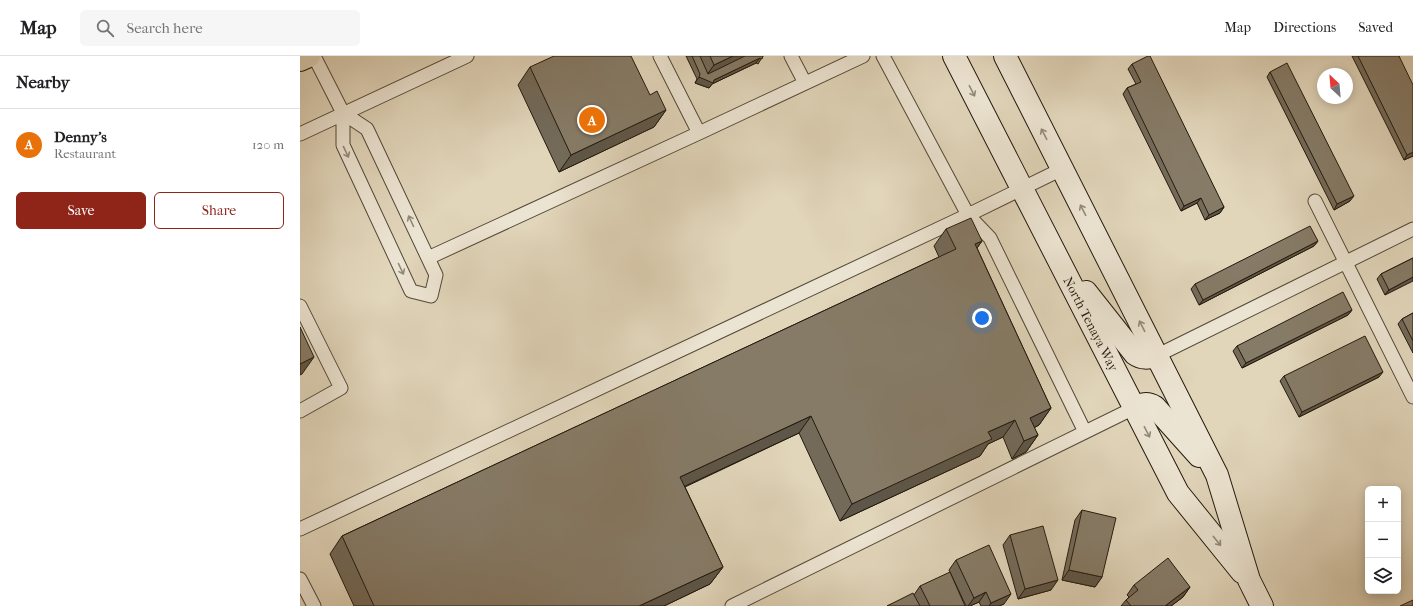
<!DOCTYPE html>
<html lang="en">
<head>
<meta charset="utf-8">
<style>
  :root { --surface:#fff; --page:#f6f6f6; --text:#202124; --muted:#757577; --line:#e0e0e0; --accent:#8f2418 }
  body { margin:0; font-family:"IM FELL French Canon",serif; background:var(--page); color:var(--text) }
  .controls { position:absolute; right:12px; bottom:12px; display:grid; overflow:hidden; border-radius:6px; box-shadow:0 2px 10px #0003 }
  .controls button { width:36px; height:36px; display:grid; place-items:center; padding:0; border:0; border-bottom:1px solid var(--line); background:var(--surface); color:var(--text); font:20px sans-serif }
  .compass { position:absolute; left:1017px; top:12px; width:36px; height:36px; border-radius:50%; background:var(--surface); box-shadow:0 2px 10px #0003; rotate:334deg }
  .you { position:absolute; left:682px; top:262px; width:14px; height:14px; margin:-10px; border:3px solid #fff; border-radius:50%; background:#1a73e8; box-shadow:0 0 0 6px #1a73e833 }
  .badge { display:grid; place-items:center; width:26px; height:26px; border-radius:50%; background:var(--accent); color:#fff; font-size:13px; font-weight:700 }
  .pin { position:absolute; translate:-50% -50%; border:2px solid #fff; box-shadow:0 1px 4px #0006 }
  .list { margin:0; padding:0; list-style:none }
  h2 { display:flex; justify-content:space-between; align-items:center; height:52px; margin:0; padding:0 16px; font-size:17px }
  h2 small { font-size:13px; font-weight:400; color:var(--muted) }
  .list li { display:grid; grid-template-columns:26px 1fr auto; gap:12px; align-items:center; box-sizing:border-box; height:72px; padding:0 16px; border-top:1px solid var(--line) }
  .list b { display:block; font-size:15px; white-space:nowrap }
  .list p { margin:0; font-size:13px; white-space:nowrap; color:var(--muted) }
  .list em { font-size:13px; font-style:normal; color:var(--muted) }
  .actions { display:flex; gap:8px; padding:12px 16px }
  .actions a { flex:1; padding:9px 0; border:1px solid var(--accent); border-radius:6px; text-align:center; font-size:14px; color:var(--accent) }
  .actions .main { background:var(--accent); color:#fff }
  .icon { flex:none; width:22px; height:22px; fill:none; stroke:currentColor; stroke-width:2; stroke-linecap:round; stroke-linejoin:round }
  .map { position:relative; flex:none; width:1113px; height:550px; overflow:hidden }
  header { display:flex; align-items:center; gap:24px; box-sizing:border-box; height:56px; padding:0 20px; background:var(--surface); border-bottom:1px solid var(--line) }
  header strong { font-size:19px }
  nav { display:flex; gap:22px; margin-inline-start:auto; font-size:14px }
  .search { width:280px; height:36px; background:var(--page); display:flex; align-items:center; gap:10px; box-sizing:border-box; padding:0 14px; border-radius:6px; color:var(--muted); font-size:15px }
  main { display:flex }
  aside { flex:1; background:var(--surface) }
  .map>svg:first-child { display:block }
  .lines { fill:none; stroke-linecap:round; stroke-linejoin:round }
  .lane-casing { stroke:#524938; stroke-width:15 }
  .secondary-casing { stroke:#231a0d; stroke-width:24 }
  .primary-casing { stroke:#231a0d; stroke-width:24 }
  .lane { stroke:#ece4d2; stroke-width:13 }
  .secondary { stroke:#ece4d2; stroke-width:22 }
  .primary { stroke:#e1d5ba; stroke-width:22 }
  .wall { fill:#736a59; stroke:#231a0d }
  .shaded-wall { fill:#5e5648; stroke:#231a0d }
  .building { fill:#867b67; stroke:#231a0d }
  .oneway { stroke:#928979 }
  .labels { text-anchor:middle; stroke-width:3.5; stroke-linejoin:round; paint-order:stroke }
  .street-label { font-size:13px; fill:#231a0d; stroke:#ece4d2 }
</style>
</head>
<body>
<header>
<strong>Map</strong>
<div class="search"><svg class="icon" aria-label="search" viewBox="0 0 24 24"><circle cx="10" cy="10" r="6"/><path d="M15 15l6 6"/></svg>Search here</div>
<nav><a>Map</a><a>Directions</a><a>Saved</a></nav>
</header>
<main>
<aside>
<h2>Nearby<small></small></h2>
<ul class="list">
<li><span class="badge" style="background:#e8710a">A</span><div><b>Denny's</b><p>Restaurant</p></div><em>120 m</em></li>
</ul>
<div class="actions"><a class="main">Save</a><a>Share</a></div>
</aside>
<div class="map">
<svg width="1113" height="550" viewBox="0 0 1113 550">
  <rect width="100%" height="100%" fill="#e1d5ba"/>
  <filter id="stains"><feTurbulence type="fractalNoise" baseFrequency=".005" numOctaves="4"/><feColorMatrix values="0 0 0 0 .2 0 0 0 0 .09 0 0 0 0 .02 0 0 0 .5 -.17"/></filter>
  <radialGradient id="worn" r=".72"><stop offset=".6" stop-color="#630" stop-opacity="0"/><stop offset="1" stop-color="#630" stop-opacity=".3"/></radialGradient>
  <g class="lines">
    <defs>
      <path id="lane" d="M14,0L43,57V89L111,235L131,240L136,219L67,73L43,57
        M360,0L399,77L563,0
        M491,0L505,27
        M583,0L668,159L690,182L785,376
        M0,78L167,0
        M1015,145L1113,341
        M128,202L399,77
        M0,250L41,332L0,355
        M856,300L1113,173
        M0,473L668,159L762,113
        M0,523L14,550
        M432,550L834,352"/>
      <g id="secondary">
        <path id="s1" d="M654,0L878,437L942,516"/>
        <path d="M705,0L917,419L949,524L962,550"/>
        <path d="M786,236L835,298C842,303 848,302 856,300"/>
        <path d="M834,352C842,348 847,346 855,351L899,400"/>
      </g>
      <path id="primary" d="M0,4L9,0"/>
    </defs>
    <use href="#lane" class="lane-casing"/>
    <use href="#secondary" class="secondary-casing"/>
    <use href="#primary" class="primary-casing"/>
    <use href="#lane" class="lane"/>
    <use href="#secondary" class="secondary"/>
    <use href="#primary" class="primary"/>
  </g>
  <path class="wall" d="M386,0H463L458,8L456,7L412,28L409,32L395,27L397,23Z
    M1052,0H1099L1113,100L1104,104Z
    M832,8L924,151L920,157L905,164L897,147L881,155L823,38L827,32L836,28L828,13Z
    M230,11L350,39L366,54L354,71L259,116L218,29Z
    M970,16L1050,145L1034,154L967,21Z
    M646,173L682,185L677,192L751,352L739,369L734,372L738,379L726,396L712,403L703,381L688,388L680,400L540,465L499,377L385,431L423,511L410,528L364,550H54L30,498L42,480L639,201L634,190Z
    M1018,185L1014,190L899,249L891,233L895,228Z
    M1113,202L1085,239L1077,223L1081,218Z
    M1052,254L1048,259L942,312L933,295L937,290Z
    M1113,257V297L1098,268L1102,263Z
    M984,320L1079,321L999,361L980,325Z
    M782,454L802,521L795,531L762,524L775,464Z
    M710,479L751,534L718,543L703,489Z
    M656,504L704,548L699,550H681L679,546L670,550H666L649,514Z
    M834,529L890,531L883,541L871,550H821L826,544L829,541L827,539Z
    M620,530L665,550H587L614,539Z"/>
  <path class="shaded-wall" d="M433,0H452L404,23L414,9Z
    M460,2L456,7L412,28L409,32L395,27L399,21L414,24Z
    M366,54L354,71L259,116L271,99Z
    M1113,96V100L1104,104L1107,99Z
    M1054,140L1050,145L1034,154L1037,148Z
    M901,142L897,147L881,155L884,150Z
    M924,151L920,157L905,164L909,159Z
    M682,185L670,202L675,188Z
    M1018,185L1014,190L899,249L903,244Z
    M1113,221V225L1085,239L1089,234Z
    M1052,254L1048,259L942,312L946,307Z
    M14,301L2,318L0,319V308Z
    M1083,316L1079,321L999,361L1002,356Z
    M751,352L739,369L721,378L730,362Z
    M511,360L499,377L368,438L380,421Z
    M715,364L703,381L688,388L680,400L540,465L552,448L688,376Z
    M738,379L726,396L712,403L724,385Z
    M423,511L410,528L364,550H339Z
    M769,514L802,521L795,531L762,524Z
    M758,524L751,534L718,543L725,533Z
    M890,531L883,541L871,550H865Z
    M686,536L679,546L670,550H668L674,542Z
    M711,538L704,548L699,550H689L691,547Z"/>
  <path class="building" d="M254,0H331L350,39L357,35L366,54L271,99L230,11Z
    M392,0H400L408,18L445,0H463L462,3L460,2L414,24L413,27L399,21L400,18Z
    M410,0H433L414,9Z
    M848,0H850L924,151L909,159L901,142L884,150L827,32L841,26L832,8Z
    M1058,0H1099L1113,29V96L1107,99Z
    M987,7L1054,140L1037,148L970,16Z
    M671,162L682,185L675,188L751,352L730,362L738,379L724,385L715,364L688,376L692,383L552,448L511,360L380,421L423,511L339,550H74L42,480L656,193L646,173Z
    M1010,170L1018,185L903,244L895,228Z
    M1113,202V221L1089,234L1081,218Z
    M1043,236L1052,254L946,307L937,290Z
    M1113,257V285L1102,263Z
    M0,271L14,301L0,308Z
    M1065,280L1083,316L1002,356L984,320Z
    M782,454L816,462L802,521L769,514Z
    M743,470L758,524L725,533L710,479Z
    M689,489L711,538L691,547L686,536L674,542L656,504Z
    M868,502L890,531L865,550H831L826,544L838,534L834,529Z
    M650,516L665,550H630L620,530Z
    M613,537L620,550H587Z
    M1113,544V550H1100Z"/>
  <defs><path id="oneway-shaft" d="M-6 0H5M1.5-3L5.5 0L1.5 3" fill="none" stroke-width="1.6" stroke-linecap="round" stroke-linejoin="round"/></defs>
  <g class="oneway">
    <use href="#oneway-shaft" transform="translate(672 35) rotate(63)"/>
    <use href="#oneway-shaft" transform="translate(744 78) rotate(-117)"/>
    <use href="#oneway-shaft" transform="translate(46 96) rotate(65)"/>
    <use href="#oneway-shaft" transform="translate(783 154) rotate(-117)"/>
    <use href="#oneway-shaft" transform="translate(111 165) rotate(-115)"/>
    <use href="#oneway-shaft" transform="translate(101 213) rotate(65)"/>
    <use href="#oneway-shaft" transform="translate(842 270) rotate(-117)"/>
    <use href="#oneway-shaft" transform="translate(847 376) rotate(63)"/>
    <use href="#oneway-shaft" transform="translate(917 485) rotate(51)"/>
  </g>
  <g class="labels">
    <g class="street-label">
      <text dy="5" stroke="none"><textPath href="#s1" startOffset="301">North Tenaya Way</textPath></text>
    </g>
  </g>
  <rect width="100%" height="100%" filter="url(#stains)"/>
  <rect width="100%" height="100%" fill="url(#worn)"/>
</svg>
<div class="controls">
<button>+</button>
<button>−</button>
<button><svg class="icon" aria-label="layers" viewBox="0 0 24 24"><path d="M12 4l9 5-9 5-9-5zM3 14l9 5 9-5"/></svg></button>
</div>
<svg class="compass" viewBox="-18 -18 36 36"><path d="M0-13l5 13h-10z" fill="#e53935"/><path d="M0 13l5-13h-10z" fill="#757577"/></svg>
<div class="you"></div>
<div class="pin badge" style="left:292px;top:64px;background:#e8710a">A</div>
</div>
</main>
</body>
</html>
